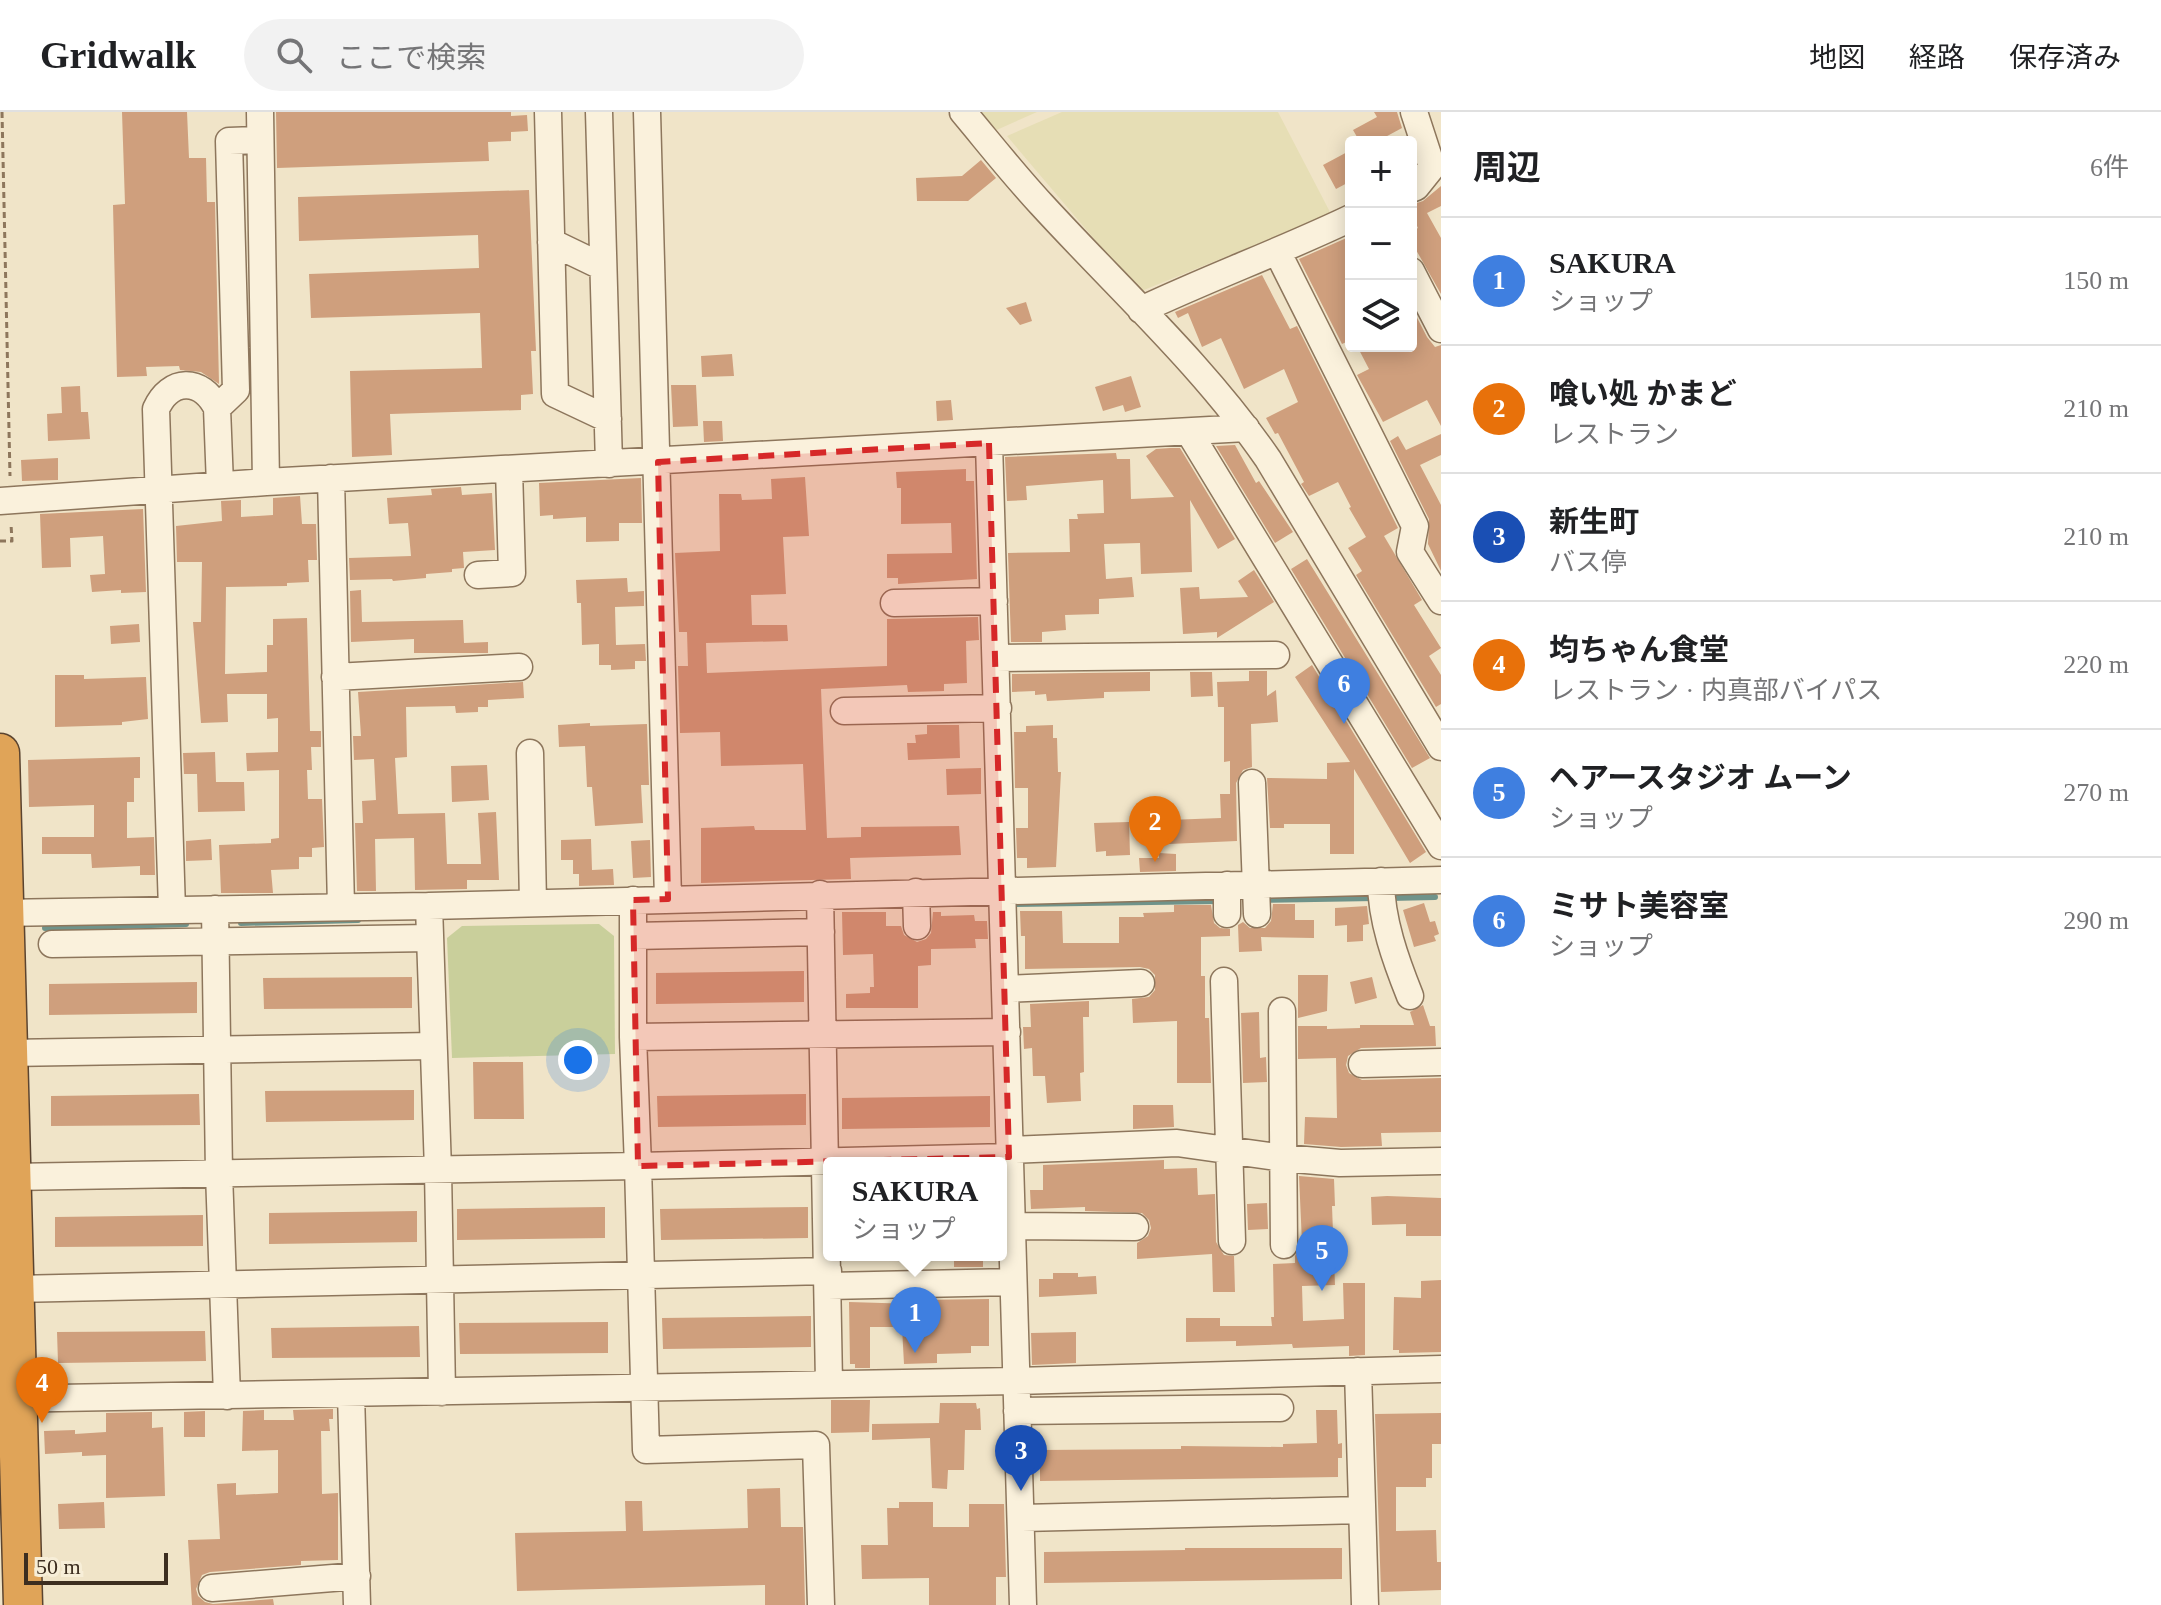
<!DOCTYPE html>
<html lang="ja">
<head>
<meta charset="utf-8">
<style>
  :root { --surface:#fff; --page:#f2f2f2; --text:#202124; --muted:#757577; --line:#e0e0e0; --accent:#9e2a2b }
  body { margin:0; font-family:"Times New Roman","Noto Sans JP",serif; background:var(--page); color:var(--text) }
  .controls { position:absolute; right:24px; top:24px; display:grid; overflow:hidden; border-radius:8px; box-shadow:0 4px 20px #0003 }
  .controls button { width:72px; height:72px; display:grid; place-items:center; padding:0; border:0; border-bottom:2px solid var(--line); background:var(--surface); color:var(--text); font:40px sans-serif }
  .scale { position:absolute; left:24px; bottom:20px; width:144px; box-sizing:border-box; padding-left:8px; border:4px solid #3d2e20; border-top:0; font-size:22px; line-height:28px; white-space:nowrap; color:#3d2e20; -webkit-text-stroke:6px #f7eed8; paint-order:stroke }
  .you { position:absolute; left:578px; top:948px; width:28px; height:28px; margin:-20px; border:6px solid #fff; border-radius:50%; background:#1a73e8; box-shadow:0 0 0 12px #1a73e833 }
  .badge { display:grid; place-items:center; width:52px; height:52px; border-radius:50%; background:var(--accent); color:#fff; font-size:26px; font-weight:700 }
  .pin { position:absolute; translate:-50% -66px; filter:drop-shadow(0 2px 4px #0008) }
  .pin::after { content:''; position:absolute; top:42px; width:28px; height:24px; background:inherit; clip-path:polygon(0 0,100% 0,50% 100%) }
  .popup { position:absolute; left:823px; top:1045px; width:184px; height:104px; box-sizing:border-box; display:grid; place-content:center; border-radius:8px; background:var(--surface); filter:drop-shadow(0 2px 6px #0005); font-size:26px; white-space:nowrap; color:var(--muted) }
  .popup b { font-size:30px; color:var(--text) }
  .popup::after { content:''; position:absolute; left:50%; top:100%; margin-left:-16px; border:16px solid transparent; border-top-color:var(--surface) }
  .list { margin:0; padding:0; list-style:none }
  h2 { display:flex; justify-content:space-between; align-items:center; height:104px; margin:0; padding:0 32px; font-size:34px }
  h2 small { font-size:26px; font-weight:400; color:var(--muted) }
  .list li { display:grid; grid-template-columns:52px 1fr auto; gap:24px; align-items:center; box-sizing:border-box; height:128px; padding:0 32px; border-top:2px solid var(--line) }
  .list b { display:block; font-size:30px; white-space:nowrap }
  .list p { margin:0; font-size:26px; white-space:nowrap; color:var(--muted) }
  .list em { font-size:26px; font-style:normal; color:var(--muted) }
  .icon { flex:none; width:44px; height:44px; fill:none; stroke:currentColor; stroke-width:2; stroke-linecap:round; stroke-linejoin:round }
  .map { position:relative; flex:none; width:1441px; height:1493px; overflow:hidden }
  header { display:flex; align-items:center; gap:48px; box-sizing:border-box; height:112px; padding:0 40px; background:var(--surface); border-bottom:2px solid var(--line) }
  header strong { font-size:38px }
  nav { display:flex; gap:44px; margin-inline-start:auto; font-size:28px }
  .search { width:560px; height:72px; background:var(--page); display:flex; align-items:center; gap:20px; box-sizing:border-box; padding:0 28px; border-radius:44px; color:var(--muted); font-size:30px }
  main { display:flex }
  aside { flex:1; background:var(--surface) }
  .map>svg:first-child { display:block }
  .farmland { fill:#e6deb5 }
  .green { fill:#c9cf9b }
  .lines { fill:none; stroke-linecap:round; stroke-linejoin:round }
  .stream { stroke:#6f938a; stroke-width:6 }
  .building { fill:#cf9f7d }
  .minor-casing { stroke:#8d765c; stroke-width:29 }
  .highway-casing { stroke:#5b4430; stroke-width:41 }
  .path { stroke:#8d765c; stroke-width:3; stroke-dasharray:6 4; stroke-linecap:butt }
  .minor { stroke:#faf1dc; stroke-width:26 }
  .highway { stroke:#e0a458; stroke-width:38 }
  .marked { fill:#d62828; fill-opacity:0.2; stroke:#d62828; stroke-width:6; stroke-dasharray:16 10; stroke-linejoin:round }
</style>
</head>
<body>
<header>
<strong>Gridwalk</strong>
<div class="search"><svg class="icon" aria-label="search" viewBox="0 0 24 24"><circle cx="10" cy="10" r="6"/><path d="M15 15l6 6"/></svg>ここで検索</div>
<nav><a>地図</a><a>経路</a><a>保存済み</a></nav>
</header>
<main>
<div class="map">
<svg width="1441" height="1493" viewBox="0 0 1441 1493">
  <rect width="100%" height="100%" fill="#f0e4c8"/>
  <path class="farmland" d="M975,0H1037L992,20Z
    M1062,0H1278L1331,102L1139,180L1007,24Z"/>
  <path class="green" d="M599,812L614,824L615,942L452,946L447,826L462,814Z"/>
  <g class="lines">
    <path class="stream" d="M1390,786L1435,785
      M1262,788L1375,786
      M1015,792L1219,789
      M241,811L358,808
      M45,816L186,812"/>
  </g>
  <path class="building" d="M122,0H187L189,46H206L207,90H215L219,272L201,260L180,258L179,254L146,255L147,264L117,265L113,93L125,92Z
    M276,0H511V4L527,3L528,19L511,20V29L488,30L489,49L277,56Z
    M1374,0H1397L1402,16L1376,30H1360L1353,18L1377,5Z
    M1351,38V69L1336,77L1323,53Z
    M981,48L996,66L968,89H917L916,66L962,64Z
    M1441,74V94L1427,101L1441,126V182L1411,129V120L1418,116L1414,108L1411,110V93L1423,89Z
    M529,78L536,239H531L533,282L521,283V298L390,302L392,343L352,345L350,259L482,256L480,201L311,206L309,162L479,156L478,123L299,129L298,85Z
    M1351,124V228L1342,232L1299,147Z
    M1262,163L1290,217L1297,214L1398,416L1384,424L1422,488L1414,493L1441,536L1429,544L1441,563V592L1436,595L1356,463L1362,459L1348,436L1366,425L1349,396L1351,395L1338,370L1309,384L1301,372L1304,370L1278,321L1275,322L1266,306L1298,290L1284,257L1244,277L1221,226L1202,235L1188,201L1178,206L1175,200Z
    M1026,190L1032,209L1020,213L1006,196Z
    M1411,194L1427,225L1435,235L1441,233V314L1427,288L1383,310L1357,263L1369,257L1357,234H1411Z
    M732,242L734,264L702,265L701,244Z
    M1131,264L1141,295L1125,300L1123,293L1103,299L1095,275Z
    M671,273H696L698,314L673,315Z
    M80,274L81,300H88L90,327L48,329L47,302L62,301L61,275Z
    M951,288L953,308L937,309L936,289Z
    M703,309H722L723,329L704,330Z
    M1441,322V343L1420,353L1441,393V459L1428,432L1429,407L1390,329L1398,324L1406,338Z
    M1235,333L1256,371L1259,369L1293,420L1275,431L1216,334Z
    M1170,336H1180L1235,427L1218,437L1190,388L1192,460L1141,462L1140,431L1104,432L1106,467L1132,465L1134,485L1099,487V502L1065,503L1066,518L1042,520V530H1011L1008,441L1070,440L1069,407H1078L1077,402L1104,401L1103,368L1026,374L1027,388L1007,389L1005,345L1116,341L1117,347H1130L1131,387L1174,385L1146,344L1156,337Z
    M58,346V368L22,369L21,348Z
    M966,357V369H974L977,467L898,472V466H887V442L952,441L951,411L901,412V376H897L896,360Z
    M805,365L809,424L783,425L786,482L751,483L752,513H787L788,529L706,531L707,561L887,554V507L978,505L979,528L966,529L967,571L944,572V579L908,580L907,573L821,577L827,726L861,725V715L959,714L961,743L850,746L851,767L701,771V716L754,714L755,718H806L803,652L721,654L720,620L680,621L678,554H688L687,520H679L675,441L720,439L719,382H741L742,388L772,387L771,367Z
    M641,366L642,411H619V429L586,430V405L553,407V403L540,404L539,371Z
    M461,375L462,383L492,381L495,438L463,440L464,456L452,457V460L426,462V466L393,469L392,467L350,468L349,446L411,444L408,411L389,412L387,386L432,383L431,377Z
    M300,384L302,412H316L317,448H308L309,470L287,471V474L226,475L225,562L267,560V533H273V507L307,506L310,619H321V635H311L312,658H307L308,687H322L324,735L312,736V745H299V757L271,758L273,781H221L219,733L271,731V727L279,726V658L247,659L246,641L278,640V606L267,607V582H227L228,610L201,611L193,510H201L202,450H177L176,414L222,409L221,389L241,388V405L273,403V386Z
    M143,397L146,480L121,481V478L92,480L90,463L105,462L103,424L70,426L71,455L42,456L40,402Z
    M1307,447L1430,646L1412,656L1291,457Z
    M1254,458L1274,490L1217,526V520L1183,522L1180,476L1199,475L1200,487L1248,485L1238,469Z
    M627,466L628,480L644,479V494L615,495L616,533L645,532L646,549H635V557L611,558V553H599V532L582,533L581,491H577L576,468Z
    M361,478L362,510L463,508L464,531L488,530V541H414V527L351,530L350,479Z
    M139,512L140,530L111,532L110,514Z
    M1312,553L1426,740L1410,751L1354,657V742H1330V712H1284V716H1270L1267,666L1327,667V651L1350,650L1295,565Z
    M1249,559H1267V584L1276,578L1278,610L1251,612L1252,655L1243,658L1236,671L1237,729L1169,732V708L1221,706L1220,682H1230V649L1224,650V595H1218L1217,570L1249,569Z
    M1150,560V579L1104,580V586L1047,589L1046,582L1035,583V579L1012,580V562Z
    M1190,560H1212L1213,584L1191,585Z
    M55,563H84V567L146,565L148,607L122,610V613L55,615Z
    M523,570L524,586L488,588V595H478V600L456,601L455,594L406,595L407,645L395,646L398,702L445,701L447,752H481L478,701L496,700L499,768H467V777L415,778L414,726L375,727L376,779H357L355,711H363L362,689L376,688L374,647L354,648L353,624H361L358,580Z
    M590,611V614L647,612L649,673H641L643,711L595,714L592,675H587L585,634L559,635L558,613Z
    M927,613H959L960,646L908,648L907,631H916L915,623L927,622Z
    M1053,613V626H1057L1058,660H1061L1056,755L1027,756V746H1017L1016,716H1028V676H1015L1014,620H1026V614Z
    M215,640L216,670H244L245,699L198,700L197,662H184L183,641Z
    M140,645V666H134V690H127V726L154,725L155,763H140V754L92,756L91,742H42V725H94V693L29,695L28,648Z
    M487,653L489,688L452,690L451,654Z
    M981,656V682L947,683L946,657Z
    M1129,710L1130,743L1106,744V739L1096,740L1094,711Z
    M211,727L212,748L186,749V729Z
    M591,727L592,758L613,757L614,773L579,774V762H573V748H561V728Z
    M650,728L651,765L633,766L631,729Z
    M1159,741L1176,742V759L1140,760L1139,746H1159Z
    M1424,791L1430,810L1435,809L1439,822L1434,824L1436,829L1414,835L1403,798Z
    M1273,792H1295V808H1314V826L1261,825L1262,839L1239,840L1238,813L1243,810L1250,816H1265L1271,809Z
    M1174,793H1211L1214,811L1220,816L1230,817V824L1201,825V864H1205V906H1209L1211,971H1177V909L1133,911L1132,887L1149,885L1155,878V863L1149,857L1140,855L1025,857V824H1021L1020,799H1062L1063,831H1119V805H1144L1143,801L1174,800Z
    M1367,794L1369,812L1363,813V829L1347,830V813L1335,814V796Z
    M842,800H886V814H901L904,823L917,830L926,827L931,821L933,800H941V804L974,803L975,809H987L988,827H975L976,836L931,837V853L918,854V896H846V882L870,881V875H874L873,842L843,843Z
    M804,859V890L656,892V861Z
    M1298,863H1328L1327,899L1298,906Z
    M412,865V896L264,897L263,866Z
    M1372,865L1377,886L1355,892L1350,870Z
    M197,870V901L49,903V872Z
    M1089,889V905H1083L1084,960L1080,961L1081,989L1047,991L1045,964H1033L1032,936L1024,937L1023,915H1031L1030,892Z
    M1423,893L1430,914H1435L1436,934L1361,936L1348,944L1346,953L1349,961L1362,968L1441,966V1020L1381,1021L1382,1034L1341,1035L1304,1032L1305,1005L1337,1006L1336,946L1298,947V914H1327V917L1360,916V913H1414L1410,900Z
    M1259,900L1260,946L1266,945L1267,970L1243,971L1241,901Z
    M473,950H523L524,1007H474Z
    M414,978V1008L266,1010L265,979Z
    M199,982L200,1013L51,1014V984Z
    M806,982V1013L658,1015L657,984Z
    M990,984V1015L842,1017V986Z
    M1133,993H1173L1174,1015L1133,1017Z
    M1164,1048V1057L1197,1056L1198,1083L1215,1082L1216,1130L1224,1143L1234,1144L1235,1180H1213L1212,1142L1137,1147V1131L1148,1124L1151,1116L1149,1108L1142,1101L1085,1099V1095L1031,1097L1030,1078H1043V1053Z
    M1299,1064L1334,1067L1335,1094H1332L1335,1173L1302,1174L1303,1209L1344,1207L1343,1171H1365V1243L1349,1244V1234L1293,1236L1292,1232L1236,1234V1229L1186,1230V1206H1220V1214H1272L1271,1205H1274L1273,1152L1295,1151V1144L1300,1131H1302Z
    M1387,1084L1441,1086V1124H1406V1112L1372,1113L1371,1085Z
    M1267,1091L1268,1117L1248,1118L1247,1092Z
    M605,1095V1126L457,1128V1097Z
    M808,1095V1126L661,1128L660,1097Z
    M417,1099V1130L269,1132V1101Z
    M203,1103V1134L55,1135V1105Z
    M954,1147H983V1155H954Z
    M1053,1161H1078V1165L1096,1164L1097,1182L1039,1185V1167H1053Z
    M1441,1168V1240L1399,1241V1238H1393L1394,1185L1421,1186V1169Z
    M989,1187V1234H971V1241L937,1242V1251L904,1252L902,1215H870V1256H855V1252H850L849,1190L915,1192V1188Z
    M811,1204V1235L663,1237L662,1206Z
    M608,1210V1241L460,1242L459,1211Z
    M419,1214L420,1245L272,1246L271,1216Z
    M205,1219L206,1249L58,1251L57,1220Z
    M1076,1220V1251L1032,1253L1031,1221Z
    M831,1288H870L869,1320L831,1321Z
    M940,1291H976L977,1297L980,1296L981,1318H965L964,1358H948L947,1377L932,1376L930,1326L872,1328V1312L939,1311Z
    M333,1297V1307H329L330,1319H321L322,1382L338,1381V1448L301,1449V1453L210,1460L202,1463L196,1477L198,1484L205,1490L213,1492L273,1487L274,1493H192L188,1428L220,1427L217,1372L236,1371V1383L278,1381V1338L242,1339L243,1299L264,1298V1308H294L293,1298Z
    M1316,1298H1337L1338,1332L1342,1331V1346H1338V1365L1040,1369V1338L1181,1337V1334L1283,1335V1332L1317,1331Z
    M205,1299V1325H184V1300Z
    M152,1300V1316L163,1315L165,1384L106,1386V1343L82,1344V1340L45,1342L44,1319L75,1318V1322L106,1320V1301Z
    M1441,1301V1332H1432V1366H1426V1375H1396V1419L1436,1418L1437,1450H1441V1478L1381,1480L1375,1302Z
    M780,1376L781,1415H803L805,1493H765V1473L517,1479L515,1421L626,1419L625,1389H642L643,1419L748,1416L747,1377Z
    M104,1390L105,1416L59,1417L58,1392Z
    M899,1390H933V1415H969V1392H1004L1006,1465H996V1493H929V1466L862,1467L861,1433H888L887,1396H899Z
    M1185,1436H1342V1467L1044,1471V1440L1185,1438Z"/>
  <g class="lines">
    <defs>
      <path id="minor" d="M260,0L266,370
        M548,0L555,282L608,307
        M599,0L609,352
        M647,0L668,787
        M963,0C989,31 1014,63 1042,93C1118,176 1204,254 1268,347L1441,635
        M1411,77L1416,75L1432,55L1414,0
        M551,130L603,155
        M1278,141L1415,414L1410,440L1441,489
        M1411,159L1441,217
        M1141,198C1211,165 1282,139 1351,106
        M217,296L236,278L229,29L260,28
        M1189,320L1441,734
        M989,331L1023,1493
        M331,366L341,795
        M0,389L266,370L1246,316
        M478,463L512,461L509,357
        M894,491L994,489
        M996,546L1276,543
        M335,565L519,555
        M844,599L998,596
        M530,641L533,791
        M1252,671L1257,802
        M1381,769C1381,808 1396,849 1410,884
        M1227,773V802
        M916,780L917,814
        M820,782L829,1271
        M429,794L438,1058L442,1280
        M215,797L219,1061L227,1284
        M172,798L156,297C170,266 201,265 217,296L220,373
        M0,801L429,794L1441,768
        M633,824L821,820
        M52,832L430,826
        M1224,869L1232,1129
        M1006,877L1141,871
        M1282,899L1284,1133
        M633,925L1007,920
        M8,941L433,934
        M1362,952L1441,950
        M1009,1038L1177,1031L1283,1046L1340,1051L1441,1049
        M11,1065L638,1054L633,925V788
        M1011,1114L1135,1115
        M828,1174L1013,1170
        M14,1177L828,1159
        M1358,1259L1365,1493
        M351,1282L357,1493
        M1,1287L1016,1269L1441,1257
        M1017,1299L1280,1296
        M1022,1406L1362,1398
        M212,1476L357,1464
        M821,1493L816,1333L646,1338L638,1054L1009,1045"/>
      <path id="highway" d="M0,641L23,1493"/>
    </defs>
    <use href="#minor" class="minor-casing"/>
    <use href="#highway" class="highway-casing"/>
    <path class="path" d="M2,0L10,364
      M0,429H12L11,412"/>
    <use href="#minor" class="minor"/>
    <use href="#highway" class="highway"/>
  </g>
  <path class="marked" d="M989,331L1009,1045L638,1054L633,788L668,787L658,350Z"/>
</svg>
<div class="controls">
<button>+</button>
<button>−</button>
<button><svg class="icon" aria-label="layers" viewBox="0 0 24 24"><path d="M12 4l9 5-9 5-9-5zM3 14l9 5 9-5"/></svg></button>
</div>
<div class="scale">50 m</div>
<div class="you"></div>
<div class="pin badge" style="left:915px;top:1241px;background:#3f7fe0">1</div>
<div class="popup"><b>SAKURA</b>ショップ</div>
<div class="pin badge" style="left:1155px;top:750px;background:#e8710a">2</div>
<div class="pin badge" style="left:1021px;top:1379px;background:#1a4fb4">3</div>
<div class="pin badge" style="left:42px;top:1311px;background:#e8710a">4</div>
<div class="pin badge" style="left:1322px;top:1179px;background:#3f7fe0">5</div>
<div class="pin badge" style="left:1344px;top:612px;background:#3f7fe0">6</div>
</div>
<aside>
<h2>周辺<small>6件</small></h2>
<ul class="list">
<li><span class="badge" style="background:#3f7fe0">1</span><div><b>SAKURA</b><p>ショップ</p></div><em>150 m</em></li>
<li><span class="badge" style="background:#e8710a">2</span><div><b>喰い処 かまど</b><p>レストラン</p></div><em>210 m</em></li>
<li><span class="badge" style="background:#1a4fb4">3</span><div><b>新生町</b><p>バス停</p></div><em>210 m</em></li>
<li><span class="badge" style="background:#e8710a">4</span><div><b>均ちゃん食堂</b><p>レストラン · 内真部バイパス</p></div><em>220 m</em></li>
<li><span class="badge" style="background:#3f7fe0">5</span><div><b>ヘアースタジオ ムーン</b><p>ショップ</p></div><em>270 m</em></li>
<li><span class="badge" style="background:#3f7fe0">6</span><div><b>ミサト美容室</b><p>ショップ</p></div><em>290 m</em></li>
</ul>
</aside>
</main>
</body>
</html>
